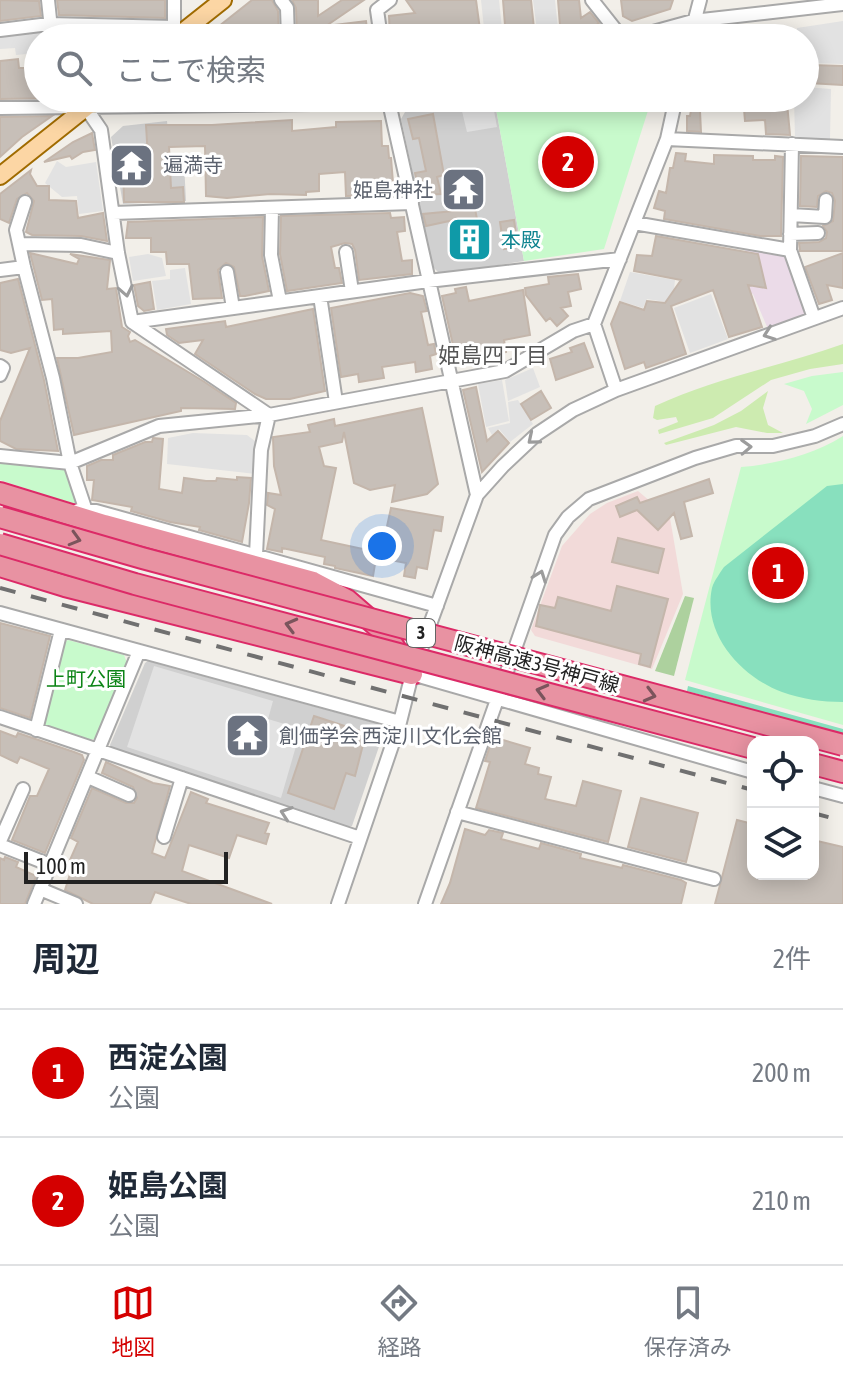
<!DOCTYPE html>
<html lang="ja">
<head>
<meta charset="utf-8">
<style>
  :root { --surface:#fff; --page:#f6f6f7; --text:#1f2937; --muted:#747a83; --line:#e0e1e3; --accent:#d40000 }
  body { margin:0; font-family:"Asap Condensed","Noto Sans JP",sans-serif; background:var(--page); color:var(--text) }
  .controls { position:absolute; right:24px; bottom:24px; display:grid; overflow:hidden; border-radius:16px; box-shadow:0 4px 20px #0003 }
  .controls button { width:72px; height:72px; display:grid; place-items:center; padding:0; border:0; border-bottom:2px solid var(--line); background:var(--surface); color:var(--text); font:40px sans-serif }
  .scale { position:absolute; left:24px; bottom:20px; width:204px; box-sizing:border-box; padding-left:8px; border:4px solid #222; border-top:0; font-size:22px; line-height:28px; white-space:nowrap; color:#222; -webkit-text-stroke:6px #fff; paint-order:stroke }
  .you { position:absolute; left:382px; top:546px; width:28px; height:28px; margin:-20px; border:6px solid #fff; border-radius:50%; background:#1a73e8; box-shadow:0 0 0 12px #1a73e833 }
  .badge { display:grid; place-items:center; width:52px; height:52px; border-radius:50%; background:var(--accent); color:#fff; font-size:26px; font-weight:700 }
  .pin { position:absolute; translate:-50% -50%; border:4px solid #fff; box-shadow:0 2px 8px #0006 }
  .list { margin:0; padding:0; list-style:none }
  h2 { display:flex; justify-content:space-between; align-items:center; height:104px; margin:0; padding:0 32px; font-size:34px }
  h2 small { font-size:26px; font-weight:400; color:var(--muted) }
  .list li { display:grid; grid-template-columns:52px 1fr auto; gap:24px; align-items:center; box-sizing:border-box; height:128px; padding:0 32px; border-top:2px solid var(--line) }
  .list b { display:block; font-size:30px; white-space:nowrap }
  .list p { margin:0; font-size:26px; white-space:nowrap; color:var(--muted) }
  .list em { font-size:26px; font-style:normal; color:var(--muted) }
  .icon { flex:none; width:44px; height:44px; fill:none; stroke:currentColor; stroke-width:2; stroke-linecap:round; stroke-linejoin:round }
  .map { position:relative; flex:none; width:843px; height:904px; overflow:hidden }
  .search { position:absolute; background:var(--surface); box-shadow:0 4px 20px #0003; left:24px; right:24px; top:24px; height:88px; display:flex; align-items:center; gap:20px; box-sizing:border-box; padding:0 28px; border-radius:44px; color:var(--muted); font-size:30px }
  .sheet { height:360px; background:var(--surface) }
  nav { display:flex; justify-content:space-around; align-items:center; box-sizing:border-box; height:112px; border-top:2px solid var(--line); background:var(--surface); font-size:22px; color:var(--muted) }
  nav a { display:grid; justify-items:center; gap:4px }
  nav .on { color:var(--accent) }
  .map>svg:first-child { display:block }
  .commercial { fill:#f2dad9 }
  .industrial { fill:#ebdbe8 }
  .religious { fill:#d0d0d0 }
  .grass { fill:#cdebb0 }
  .forest { fill:#add19e }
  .park { fill:#c8facc }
  .pitch { fill:#88e0be }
  .parking { fill:#e2e2e2 }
  .building { fill:#c7bfb8; stroke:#c4b6ab; stroke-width:2 }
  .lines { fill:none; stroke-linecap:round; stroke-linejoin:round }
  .minor-casing { stroke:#a9a9a9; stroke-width:16 }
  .major-casing { stroke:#a06b00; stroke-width:20 }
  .highway-casing { stroke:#dc2a67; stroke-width:24 }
  .minor { stroke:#fff; stroke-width:12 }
  .major { stroke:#fcd6a4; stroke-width:16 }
  .highway { stroke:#e892a2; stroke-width:20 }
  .rail { stroke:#707070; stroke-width:4; stroke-dasharray:16 16; stroke-linecap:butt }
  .highway-bridge-casing { stroke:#dc2a67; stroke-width:24; stroke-linecap:butt }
  .highway-bridge { stroke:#e892a2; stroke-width:20 }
  .oneway { stroke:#9c9c9c }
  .oneway2 { stroke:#7b545c }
  .labels { text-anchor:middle; stroke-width:6; stroke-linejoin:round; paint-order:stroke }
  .shield { fill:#fff; stroke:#646464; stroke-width:2 }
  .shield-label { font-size:18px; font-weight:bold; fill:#222 }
  .worship-label { font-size:20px; fill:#5b616d; stroke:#fff; text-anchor:start }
  .culture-label { font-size:20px; fill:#0d838f; stroke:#fff; text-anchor:start }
  .street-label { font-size:20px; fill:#222; stroke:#fff }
  .park-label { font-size:20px; fill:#0c8416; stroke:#fff }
  .neighbourhood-label { font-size:22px; fill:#555; stroke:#fff }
</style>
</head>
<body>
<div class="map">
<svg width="843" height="904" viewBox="0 0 843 904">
  <rect width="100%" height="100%" fill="#f2efe9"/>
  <path class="commercial" d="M638,491L670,518L683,594L652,669L535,636L531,630L562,546L590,514L607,503Z"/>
  <path class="industrial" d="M746,245L779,251L786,257L805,311L804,317L768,329L753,294L739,289Z"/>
  <path class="religious" d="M469,98H494L524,261L440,274L433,267L401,119L405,112Z
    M167,121L171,162L184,163L186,201L123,204L111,137L123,126Z
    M148,661L386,726L352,826L346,827L111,749L110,745L145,663Z"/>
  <path class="grass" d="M843,344V364L810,369L771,380L713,418L659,434L658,430L678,422L676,417L657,420L653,418L655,406C715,378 781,366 843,344Z
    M768,391L763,408L768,425L783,433H767L736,427L666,445L664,443L714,425L741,411Z"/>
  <path class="forest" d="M685,596L694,598L674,676L655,671Z"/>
  <path class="park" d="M494,98H652L604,249L524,261Z
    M843,372V405L806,424L812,409L804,391L784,384L812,376Z
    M843,436V725L685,680L741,467C776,464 813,455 843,436Z
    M0,461L67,468L78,502L76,505L0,480Z
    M68,640L124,655L127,663L99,737L88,741L44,726L41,722L63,643Z"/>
  <path class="pitch" d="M843,484V702C822,702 802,699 782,692C742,677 702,635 712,588C714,581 720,573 724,567L827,486Z
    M688,686L843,729V734L687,691Z"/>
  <path class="parking" d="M481,0H499L503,38H485Z
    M533,0H555L559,38H538Z
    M843,21V64L805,63V38H797V28Z
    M45,32V38H38V53L16,55L15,48L0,49V35Z
    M805,87L831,89L830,139L795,138L794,98H805Z
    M492,100L497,127L467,132L461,107Z
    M57,161L66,167L96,162L103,211L79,214L77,196L62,197L45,183Z
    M148,254L162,258L166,276L133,281L129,257Z
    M185,268L191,304L157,310L152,281L170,279V270Z
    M630,272L675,280L674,290L665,302L647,299L643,308L620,301Z
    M711,294L728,339L690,353L674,308Z
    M533,368L540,387L508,401L505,380Z
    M502,380L509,421L486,427L478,384Z
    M518,400L533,424L510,442L499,429L492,435L488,428L510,423L508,402Z
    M193,433L247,435L255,441L256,474L167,464L168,438Z
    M154,666L273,701L268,719L301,729L281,798L127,747Z"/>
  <path class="building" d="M0,0L39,1L41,16L0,21Z
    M57,0H165V18L59,15Z
    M252,0H272L278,11L279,38H204Z
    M292,0H318V16L342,0H364L326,26L366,21L368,37L371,34L372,38H338L337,35L297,38L296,8Z
    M406,0H476L481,37L390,38L389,16L415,13Z
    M503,0H531L535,38H506Z
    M558,0H579L581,18L590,12L599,23L583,35L561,38Z
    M621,0H673L670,9L632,21L623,16Z
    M18,59L19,68H38V98H51L0,99V61Z
    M810,65L843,66V85L809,83Z
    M693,98H757V104L787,103L790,135L766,134L765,120L745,121L744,109L700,111L701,132L687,131V116H690Z
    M433,114L444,175L437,177L441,194L420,195L415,173L426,171L419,138L413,139L408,119Z
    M52,116L22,137L0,157V117Z
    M292,120V131L336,127V122L381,121L382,146H388L389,158H391L394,195L346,196L345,172L319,174V191L306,192V195L270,194L227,198L206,196L205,146L169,147L171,188L183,187L184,202H124L123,159L148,158L146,125H212Z
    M92,133L95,150L83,152L72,159L70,156L44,162L73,142Z
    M676,153L686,154L685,161L714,164V155L753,156V160H775V156L783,157L781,236H760L664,219L665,211L654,208L659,191L666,193L670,168H673Z
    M801,156L843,157V251H800L799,243L819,242L826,238L827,232L823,226L833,221L835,201L832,193L826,191L818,196L817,207L800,206Z
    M31,170L30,174L37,186H49V200L76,201L78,218L103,213L107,241L81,236L32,235L26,232L34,201L27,193L17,199L9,223L0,219V194Z
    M475,209L478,224L475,225L477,245L465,248L454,220L426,226L423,214Z
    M390,213L391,218L404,217L405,231L397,232L402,261L412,260V274L359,280L355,250L352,244L345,243L331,247L335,268H339L342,283L287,291L280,254L281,216Z
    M263,217L262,256L269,291L245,296H240L234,267L226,263L218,270L222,298L193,299L189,264H167L166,252H151V238H126L128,222Z
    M514,220L518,247L504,249L500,222Z
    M656,236L758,254L766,288L748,285L762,327L729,337L713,290L671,306L686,354L646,368L644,362L625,369L611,324L620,302L644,310L647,301L665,303L681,280L634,271L637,255L652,256Z
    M30,253L77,264L79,259L70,254L110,260L107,289L116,288L122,327L130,332L128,336L130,342L135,340L203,381L236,403L235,409L181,408V411L74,435L57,358H78L112,352L111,331L63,334V329L54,330L52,299L42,300Z
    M843,253V288L827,285L832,300L819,304L805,267Z
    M578,274L581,289L568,292L571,306L561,308L568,316L557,326L550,318L546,321L526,295L525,288L549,284L548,277Z
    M18,279L44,380L58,451L16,449L0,441V421L30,348L11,353L0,350V283Z
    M150,282L154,309L144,311L138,306L134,285Z
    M466,287L469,301L523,290L530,335L504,340L506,352L457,363L442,296L456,293L455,289Z
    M410,293L423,296L427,311L421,312L428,345L434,344L436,354L430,356L432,369L416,372L415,362L382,367L384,378L359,382L358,374L341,377L331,308Z
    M313,309L325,391L290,399H266L255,394L195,354L203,340L179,343L167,335L166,329L225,321L226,327Z
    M584,343L593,367L556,380L550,359L572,352L570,348Z
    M476,387L487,441L498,431L509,443L482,472L463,390Z
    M541,391L551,408L531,420L521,404Z
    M422,408L438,484L427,494L392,502L395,485L370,490L354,483L344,432L342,442L319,447L324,466L336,468L321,540L377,552L373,576L335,568V566L324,564L325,557L282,548V552L267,549L275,509L267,505L268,493L281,495L274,466L273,437L310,432L308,425L334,419L335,426Z
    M153,438L163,439L159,489L182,493L184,478L206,481H216L217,478L237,480V477L251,478L249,503L242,542L199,530L200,527L170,522L131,511L132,507L92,500L94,480H87V466L101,460H113V455L145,442H152Z
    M709,479L713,493L684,502L692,536L681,539L674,513L658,530L637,510L620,517L616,506L637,497L640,503Z
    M391,508L443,517L441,531L434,530L427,569L417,567L415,578L404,576L406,563L380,558Z
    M618,538L664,549L658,573L612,562Z
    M617,586L668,599L650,667L639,664L641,654L536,626L540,605L555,608L558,597L611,611Z
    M0,623L50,636L30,718L0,708Z
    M314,716L366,733L355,776L346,773L334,809L288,793Z
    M0,731L16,737L18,733L74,752L82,755L84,760L45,853L12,840L30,796H37L49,769L20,757L17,763L0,755Z
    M493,737L530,748L525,764L539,768L538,774L551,777L545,799L576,806L583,781L621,791L608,842L476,808L490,762L485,761Z
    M106,762L153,783L170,786L152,853L165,858L191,792L208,799L206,803L269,823L265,833L269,834L266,844L237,835L229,858L189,845L182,871L272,904H191L155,892L150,904H93L65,890L71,871L66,869L78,842L71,838L92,788L126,803H134L137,798L133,787L102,773Z
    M641,798L698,813L686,862L628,847Z
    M737,820L753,824V874H813V840L843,847V904H715Z
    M465,829L485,835L489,830L503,833L501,839L539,849L541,843L581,854L580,858L622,868L623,865L681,880L686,883L681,904H441L450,883Z
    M5,857L18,862L16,867L36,876L25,904H0V858L4,860Z"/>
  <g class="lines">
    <defs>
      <path id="minor" d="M48,0L52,38
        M174,0V27L177,32
        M281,0L287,8L288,38
        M592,0L622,38
        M0,30L49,24L174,27
        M381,38L377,10L390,0
        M631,38L693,21L843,4
        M690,38L700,0
        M62,98L63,101L86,108L101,130L118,253L132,322L269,415L505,371L573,331L594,324
        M388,98L477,495
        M0,108L389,103L406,98
        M667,139L843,147
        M25,202L16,230L24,267L53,378L70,463L86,511
        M272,208L271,255L280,301
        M113,213L412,203
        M791,215L825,217L826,200
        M634,223L790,250L814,318
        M790,234L818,233
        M20,244L81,245L118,253
        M790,250L792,144
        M346,252L352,291
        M0,270L24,267
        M227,272L233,308
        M320,296L336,402
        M132,322L428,281L620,259
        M0,366L3,368L0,375
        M616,390L594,324L667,139L676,98
        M0,456L70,463L159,426L269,415L261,450L256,555
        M78,510L96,511L437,606
        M0,613L400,722
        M412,674L753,772
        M0,717L360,838
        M36,730L61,630
        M88,777L129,795
        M813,788L843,796
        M457,812L714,879
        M164,837L182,778
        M0,841L23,789
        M0,845L48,864
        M40,889L76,904
        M34,904L139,651
        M338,904L400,722L412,674L477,495L503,466L537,434L573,410L616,390L843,308
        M425,904L555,535L568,517L589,499L695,458L736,446H773L815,436L843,424"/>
      <path id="major" d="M175,38L223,0
        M0,176L98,98"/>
      <path id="highway" d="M0,493L104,525L313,582L347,600L384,632L412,674
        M0,566L65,586L412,674
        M813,764L843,772"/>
    </defs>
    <use href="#minor" class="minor-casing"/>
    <use href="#major" class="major-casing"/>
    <use href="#highway" class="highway-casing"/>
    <use href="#minor" class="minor"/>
    <use href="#major" class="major"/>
    <use href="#highway" class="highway"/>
    <path class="rail" d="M0,588L753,790
      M813,813L843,821"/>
    <defs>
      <path id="highway-bridge" d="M0,517L142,558L843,745
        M0,544L135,584L753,748"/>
    </defs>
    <use href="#highway-bridge" class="highway-bridge-casing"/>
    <use href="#highway-bridge" class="highway-bridge"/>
  </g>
  <defs><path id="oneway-chevron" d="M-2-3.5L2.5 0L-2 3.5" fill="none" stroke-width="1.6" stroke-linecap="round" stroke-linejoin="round" transform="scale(2)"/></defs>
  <g class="oneway">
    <use href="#oneway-chevron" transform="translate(126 291) rotate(79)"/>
    <use href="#oneway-chevron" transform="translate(769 334) rotate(160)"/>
    <use href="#oneway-chevron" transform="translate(533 439) rotate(140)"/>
    <use href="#oneway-chevron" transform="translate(746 447) rotate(-2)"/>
    <use href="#oneway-chevron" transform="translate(540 576) rotate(-70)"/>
    <use href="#oneway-chevron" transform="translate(286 813) rotate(-161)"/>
  </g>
  <g class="oneway2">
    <use href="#oneway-chevron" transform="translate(75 539) rotate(16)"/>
    <use href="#oneway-chevron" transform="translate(291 625) rotate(-165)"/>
    <use href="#oneway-chevron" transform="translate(542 691) rotate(-165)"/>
    <use href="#oneway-chevron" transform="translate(650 695) rotate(15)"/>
  </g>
  <defs>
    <symbol id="temple-square" viewBox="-11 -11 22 22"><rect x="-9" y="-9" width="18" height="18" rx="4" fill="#6b7280" stroke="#fff"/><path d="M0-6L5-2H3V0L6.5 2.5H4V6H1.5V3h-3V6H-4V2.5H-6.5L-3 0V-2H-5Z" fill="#fff"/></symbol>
    <symbol id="building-square" viewBox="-11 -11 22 22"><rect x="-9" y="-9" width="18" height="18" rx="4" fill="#0f9aa8" stroke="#fff"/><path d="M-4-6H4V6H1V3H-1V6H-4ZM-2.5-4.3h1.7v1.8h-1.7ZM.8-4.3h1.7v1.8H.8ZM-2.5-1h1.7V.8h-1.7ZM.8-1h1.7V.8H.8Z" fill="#fff"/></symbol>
  </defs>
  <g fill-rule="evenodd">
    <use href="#temple-square" x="106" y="140" width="51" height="51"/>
    <use href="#temple-square" x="438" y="164" width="51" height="51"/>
    <use href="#building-square" x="444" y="214" width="51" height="51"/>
    <use href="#temple-square" x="222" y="710" width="51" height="51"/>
  </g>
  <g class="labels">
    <rect class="shield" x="407" y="619" width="28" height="28" rx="6"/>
    <g class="shield-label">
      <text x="421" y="639">3</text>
    </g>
    <g class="worship-label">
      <text x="163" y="172">遍満寺</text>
      <text x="433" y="197" text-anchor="end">姫島神社</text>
      <text x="279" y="743">創価学会 西淀川文化会館</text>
    </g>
    <g class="culture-label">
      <text x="501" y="247">本殿</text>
    </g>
    <g class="street-label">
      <text transform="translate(537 664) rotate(15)" y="7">阪神高速3号神戸線</text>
    </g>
    <g class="park-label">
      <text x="86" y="686">上町公園</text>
    </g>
    <g class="neighbourhood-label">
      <text x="493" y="363">姫島四丁目</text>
    </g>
  </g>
</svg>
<div class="controls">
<button><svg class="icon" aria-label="locate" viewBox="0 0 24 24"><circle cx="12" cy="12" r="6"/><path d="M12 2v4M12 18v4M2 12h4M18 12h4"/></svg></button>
<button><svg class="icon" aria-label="layers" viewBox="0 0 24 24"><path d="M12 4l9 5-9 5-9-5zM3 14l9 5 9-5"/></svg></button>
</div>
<div class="scale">100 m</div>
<div class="you"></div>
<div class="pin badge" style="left:778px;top:573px">1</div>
<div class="pin badge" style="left:568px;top:162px">2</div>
<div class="search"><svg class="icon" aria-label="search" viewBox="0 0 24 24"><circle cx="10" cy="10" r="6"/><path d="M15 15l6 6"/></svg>ここで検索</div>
</div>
<section class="sheet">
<h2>周辺<small>2件</small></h2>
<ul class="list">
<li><span class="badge">1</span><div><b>西淀公園</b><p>公園</p></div><em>200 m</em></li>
<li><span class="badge">2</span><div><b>姫島公園</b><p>公園</p></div><em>210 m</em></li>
</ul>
</section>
<nav>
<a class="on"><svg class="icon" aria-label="map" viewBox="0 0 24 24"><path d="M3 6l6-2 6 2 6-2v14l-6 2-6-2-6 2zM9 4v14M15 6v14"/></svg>地図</a>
<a><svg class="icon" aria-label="directions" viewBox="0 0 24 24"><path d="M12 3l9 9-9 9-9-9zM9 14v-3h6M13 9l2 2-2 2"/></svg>経路</a>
<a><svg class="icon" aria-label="saved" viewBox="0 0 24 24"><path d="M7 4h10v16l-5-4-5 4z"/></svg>保存済み</a>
</nav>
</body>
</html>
